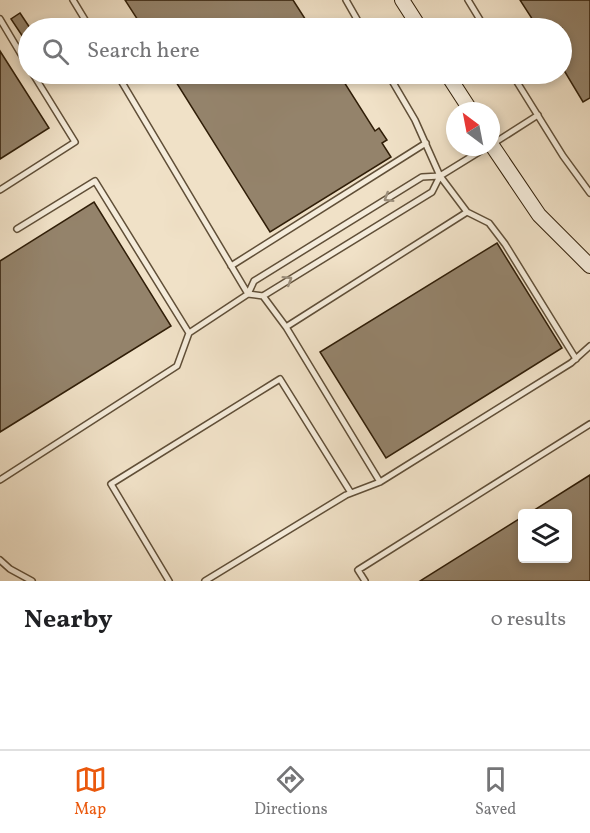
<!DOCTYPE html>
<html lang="en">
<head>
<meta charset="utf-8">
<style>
  :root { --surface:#fff; --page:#f2f2f2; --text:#202124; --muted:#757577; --line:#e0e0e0; --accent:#ea580c }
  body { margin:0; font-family:Vollkorn,serif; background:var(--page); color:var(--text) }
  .controls { position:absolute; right:18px; bottom:18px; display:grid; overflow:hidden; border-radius:6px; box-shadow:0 3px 9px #0003 }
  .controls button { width:54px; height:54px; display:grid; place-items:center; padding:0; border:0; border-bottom:2px solid var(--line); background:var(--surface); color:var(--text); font:30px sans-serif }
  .compass { position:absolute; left:446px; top:102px; width:54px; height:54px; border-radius:50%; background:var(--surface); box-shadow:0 3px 9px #0003; rotate:328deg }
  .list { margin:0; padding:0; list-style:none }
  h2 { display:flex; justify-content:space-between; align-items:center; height:78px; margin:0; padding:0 24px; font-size:26px }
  h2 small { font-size:20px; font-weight:400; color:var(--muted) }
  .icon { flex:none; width:33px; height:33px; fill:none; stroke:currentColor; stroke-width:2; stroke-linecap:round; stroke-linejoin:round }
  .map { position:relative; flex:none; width:590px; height:581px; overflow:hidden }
  .search { position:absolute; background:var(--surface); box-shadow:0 3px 9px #0003; left:18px; right:18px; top:18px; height:66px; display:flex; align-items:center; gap:15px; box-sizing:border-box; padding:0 21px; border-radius:33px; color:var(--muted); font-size:22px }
  .sheet { height:168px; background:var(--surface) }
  nav { display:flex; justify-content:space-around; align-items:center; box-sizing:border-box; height:84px; border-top:2px solid var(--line); background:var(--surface); font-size:16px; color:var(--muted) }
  nav a { display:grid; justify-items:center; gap:3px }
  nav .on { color:var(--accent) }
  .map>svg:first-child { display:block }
  .building { fill:#94836b; stroke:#301e08; stroke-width:1.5 }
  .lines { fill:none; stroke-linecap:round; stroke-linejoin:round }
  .lane-casing { stroke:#604f38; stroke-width:8 }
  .secondary-casing { stroke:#301e08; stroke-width:16 }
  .lane { stroke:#f5ecdb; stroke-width:5 }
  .secondary { stroke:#f5ecdb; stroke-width:14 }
  .oneway { stroke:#9c8f7c }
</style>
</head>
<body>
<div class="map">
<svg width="590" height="581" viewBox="0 0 590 581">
  <rect width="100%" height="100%" fill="#f0e1c7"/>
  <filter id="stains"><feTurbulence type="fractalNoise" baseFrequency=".00333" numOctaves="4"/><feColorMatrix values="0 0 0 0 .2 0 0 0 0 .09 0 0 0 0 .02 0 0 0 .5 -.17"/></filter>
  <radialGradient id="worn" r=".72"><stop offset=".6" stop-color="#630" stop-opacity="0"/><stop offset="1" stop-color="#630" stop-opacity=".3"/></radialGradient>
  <path class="building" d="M125,0H293L311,28H143Z
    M520,0H590V98L583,102L562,67V28H538Z
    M20,13L30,28L28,37L25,40L11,19Z
    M0,51L49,128L0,159Z
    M171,74H339L375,131L379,128L387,140L382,143L391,157L270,232Z
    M94,202L171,326L0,432V261Z
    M497,243L562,348L386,458L320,352Z
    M590,475V581H420L522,517V558H568V514H528Z"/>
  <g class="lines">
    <defs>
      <path id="lane" d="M73,0L90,28
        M346,0L362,28
        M468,0L485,28
        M0,19L28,66
        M512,74L563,156L590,193
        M491,145L538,115
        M440,176L422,177L254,281L248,294L263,296L432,192L440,176L487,147
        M0,190L75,142L33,74
        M467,212L489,223L505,244L576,359
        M17,229L95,181L189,333L248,294L117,74
        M231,266L426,143
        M263,296L286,327L380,482L571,363L590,346
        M286,327L467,212L440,176L415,120L388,74
        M0,480L177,366L189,333
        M0,560L10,569L32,581
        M169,581L111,484L280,379L351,493
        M205,581L346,495L380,482
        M365,581L358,570L590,424"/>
      <path id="secondary" d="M402,0L420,28
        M447,74L471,111
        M491,144L539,215L590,266"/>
    </defs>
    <use href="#lane" class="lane-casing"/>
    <use href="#secondary" class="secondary-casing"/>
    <use href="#lane" class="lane"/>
    <use href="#secondary" class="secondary"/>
  </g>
  <defs><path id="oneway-chevron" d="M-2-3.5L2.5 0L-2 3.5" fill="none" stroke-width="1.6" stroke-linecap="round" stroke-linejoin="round" transform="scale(1.5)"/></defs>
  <g class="oneway">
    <use href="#oneway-chevron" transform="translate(388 198) rotate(148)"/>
    <use href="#oneway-chevron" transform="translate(288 280) rotate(-32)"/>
  </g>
  <rect width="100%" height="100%" filter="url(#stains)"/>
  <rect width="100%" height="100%" fill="url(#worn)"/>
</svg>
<div class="controls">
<button><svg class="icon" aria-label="layers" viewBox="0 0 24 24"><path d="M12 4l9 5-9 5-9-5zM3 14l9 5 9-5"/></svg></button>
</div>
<svg class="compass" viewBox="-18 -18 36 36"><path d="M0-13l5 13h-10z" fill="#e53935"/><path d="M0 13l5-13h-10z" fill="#757577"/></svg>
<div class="search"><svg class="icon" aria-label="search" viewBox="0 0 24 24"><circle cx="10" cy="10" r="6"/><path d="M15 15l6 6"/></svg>Search here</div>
</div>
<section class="sheet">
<h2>Nearby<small>0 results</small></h2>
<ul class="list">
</ul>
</section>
<nav>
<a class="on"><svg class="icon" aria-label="map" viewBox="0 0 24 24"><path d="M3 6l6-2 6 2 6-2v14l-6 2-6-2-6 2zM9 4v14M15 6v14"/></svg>Map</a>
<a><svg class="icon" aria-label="directions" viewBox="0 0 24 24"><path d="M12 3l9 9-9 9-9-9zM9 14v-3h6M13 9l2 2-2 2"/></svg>Directions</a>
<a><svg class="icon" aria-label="saved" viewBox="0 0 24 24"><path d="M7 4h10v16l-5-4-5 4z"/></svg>Saved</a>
</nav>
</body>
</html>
